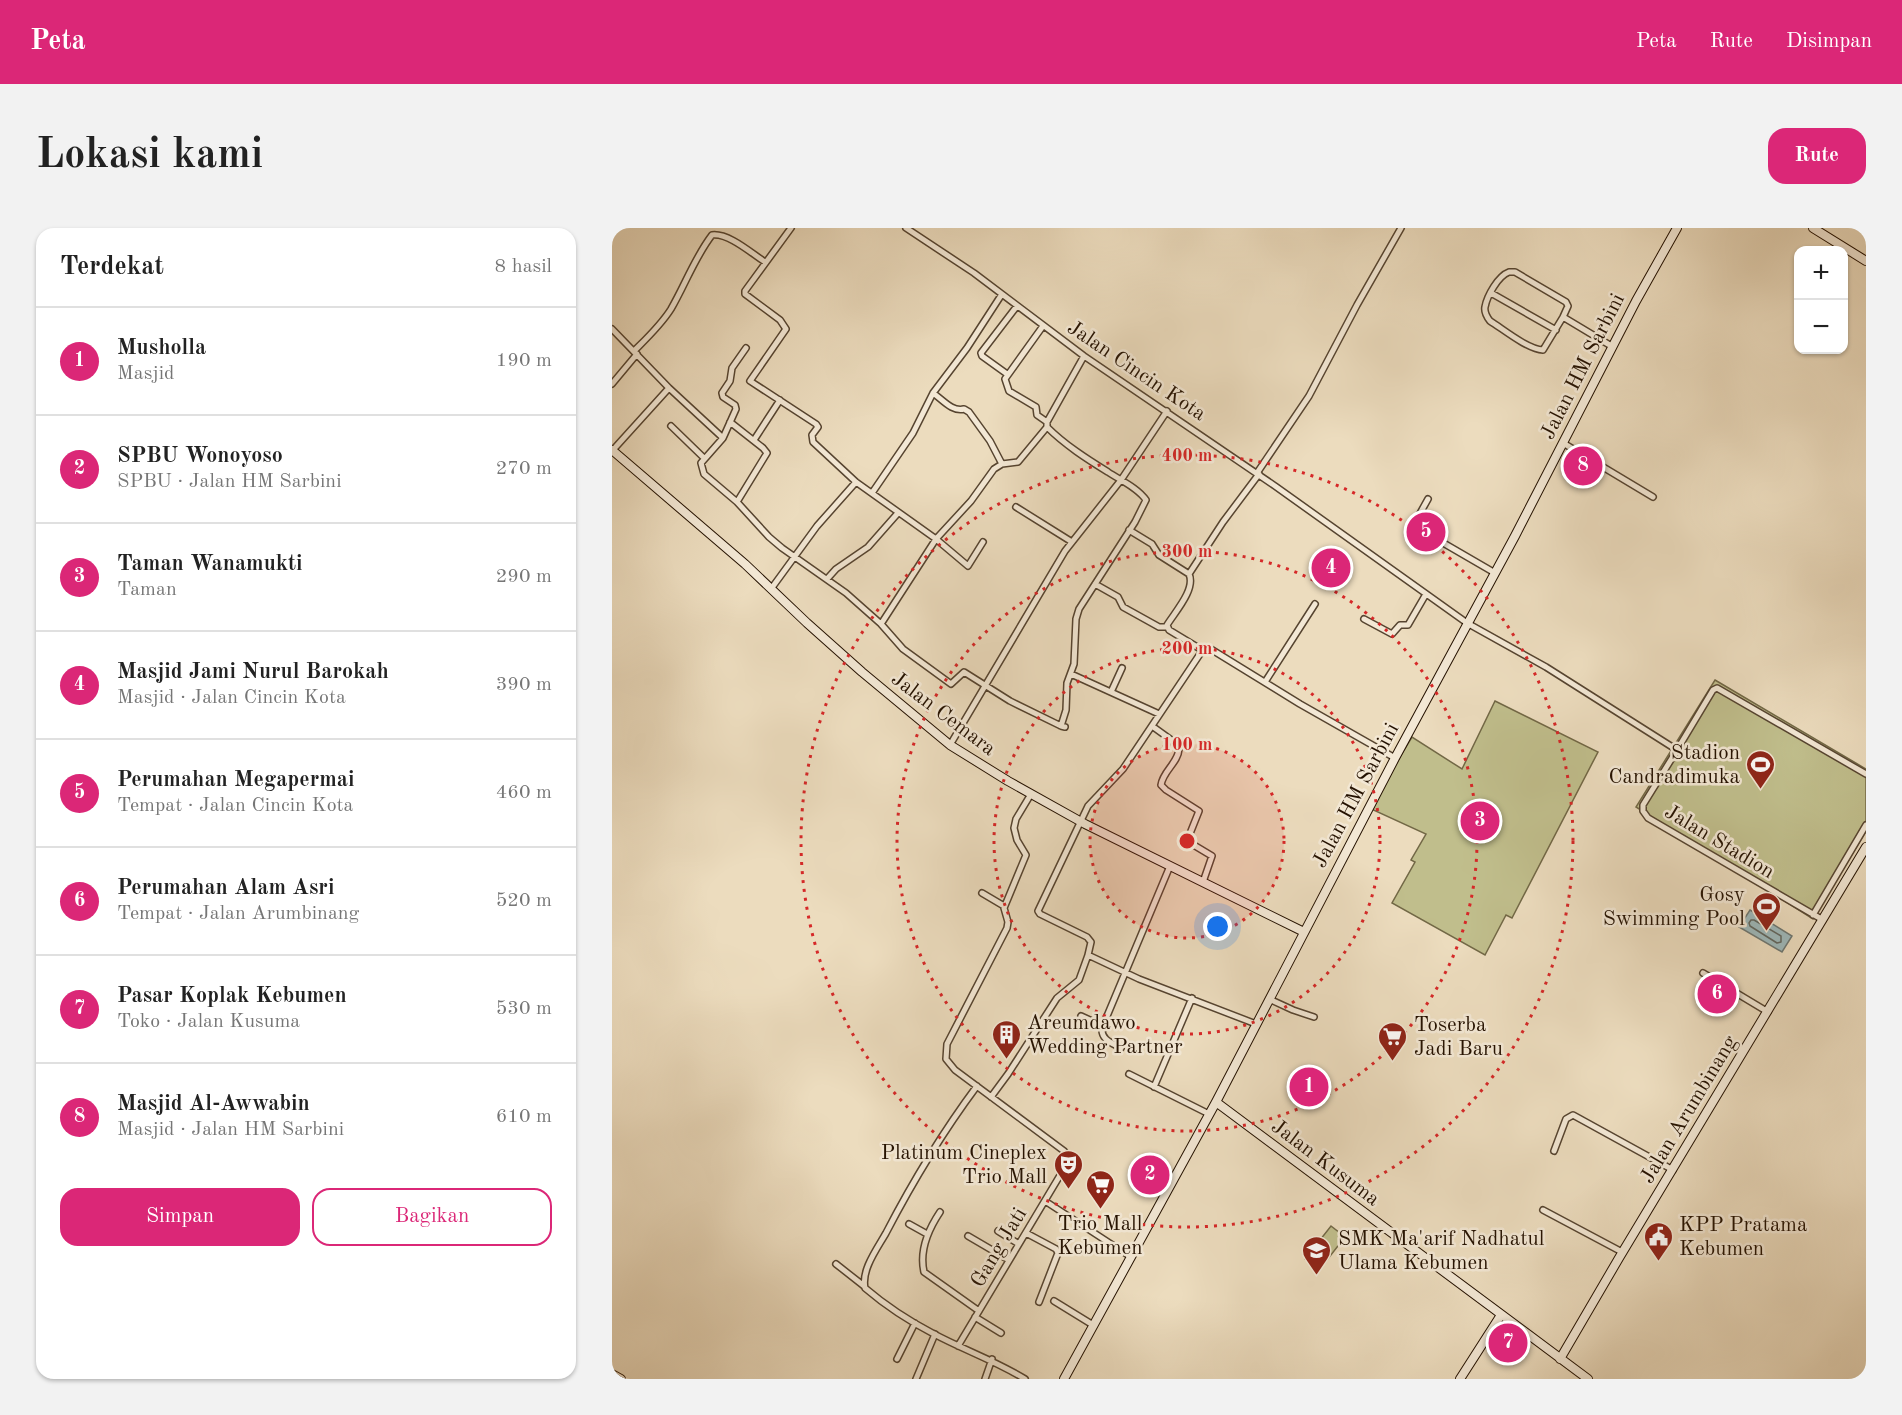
<!DOCTYPE html>
<html lang="id">
<head>
<meta charset="utf-8">
<style>
  :root { --surface:#fff; --page:#f2f2f2; --text:#222; --muted:#767676; --line:#e0e0e0; --accent:#db2777 }
  body { margin:0; font-family:"Old Standard TT",serif; background:var(--page); color:var(--text) }
  .controls { position:absolute; right:18px; top:18px; display:grid; overflow:hidden; border-radius:12px; box-shadow:0 2px 4px #0004 }
  .controls button { width:54px; height:54px; display:grid; place-items:center; padding:0; border:0; border-bottom:2px solid var(--line); background:var(--surface); color:var(--text); font:30px sans-serif }
  .you { position:absolute; left:606px; top:699px; width:21px; height:21px; margin:-15px; border:4px solid #fff; border-radius:50%; background:#1a73e8; box-shadow:0 0 0 9px #1a73e833 }
  .badge { display:grid; place-items:center; width:39px; height:39px; border-radius:50%; background:var(--accent); color:#fff; font-size:20px; font-weight:700 }
  .pin { position:absolute; translate:-50% -50%; border:3px solid #fff; box-shadow:0 2px 6px #0006 }
  .list { margin:0; padding:0; list-style:none }
  h2 { display:flex; justify-content:space-between; align-items:center; height:78px; margin:0; padding:0 24px; font-size:26px }
  h2 small { font-size:20px; font-weight:400; color:var(--muted) }
  .list li { display:grid; grid-template-columns:39px 1fr auto; gap:18px; align-items:center; box-sizing:border-box; height:108px; padding:0 24px; border-top:2px solid var(--line) }
  .list b { display:block; font-size:22px; white-space:nowrap }
  .list p { margin:0; font-size:20px; white-space:nowrap; color:var(--muted) }
  .list em { font-size:20px; font-style:normal; color:var(--muted) }
  .actions { display:flex; gap:12px; padding:18px 24px }
  .actions a { flex:1; padding:14px 0; border:2px solid var(--accent); border-radius:18px; text-align:center; font-size:21px; color:var(--accent) }
  .actions .main { background:var(--accent); color:#fff }
  .map { position:relative; flex:none; width:1254px; height:1151px; overflow:hidden; border-radius:18px }
  header { display:flex; align-items:center; gap:36px; box-sizing:border-box; height:84px; padding:0 30px; background:var(--accent); color:#fff }
  header strong { font-size:28px }
  nav { display:flex; gap:33px; margin-inline-start:auto; font-size:21px }
  .intro { display:flex; align-items:center; justify-content:space-between; box-sizing:border-box; height:144px; padding:0 36px }
  h1 { margin:0; font-size:42px }
  .button { padding:15px 27px; border-radius:18px; background:var(--accent); color:#fff; font-size:21px; font-weight:700 }
  main { display:flex; gap:36px; padding:0 36px }
  aside { flex:1; background:var(--surface); border-radius:18px; box-shadow:0 2px 4px #0004 }
  .map>svg:first-child { display:block }
  .green { fill:#c0be8c; stroke:#726846; stroke-width:1.5 }
  .water { fill:#9db9bc; stroke:#6d7671; stroke-width:1.5 }
  .lines { fill:none; stroke-linecap:round; stroke-linejoin:round }
  .shore { stroke:#60655e; stroke-width:1.5 }
  .street-casing { stroke:#564430; stroke-width:8 }
  .secondary-casing { stroke:#241100; stroke-width:10 }
  .street { stroke:#f3e8d5; stroke-width:5 }
  .secondary { stroke:#f3e8d5; stroke-width:8 }
  .ring { fill:none; stroke:#d62828; stroke-width:3; stroke-dasharray:3 6 }
  .labels { text-anchor:middle; stroke-width:5; stroke-linejoin:round; paint-order:stroke }
  .street-label { font-size:21px; fill:#241100; stroke:#f3e8d5 }
  .poi-label { font-size:21px; fill:#241100; stroke:#f3e8d5; text-anchor:start }
  .centre { fill:#d62828; stroke:#f3e8d5; stroke-width:3 }
  .ring-label { font-size:18px; text-anchor:middle; font-weight:bold; fill:#d62828; stroke:#f3e8d5; stroke-width:5; stroke-linejoin:round; paint-order:stroke }
</style>
</head>
<body>
<header>
<strong>Peta</strong>
<nav><a>Peta</a><a>Rute</a><a>Disimpan</a></nav>
</header>
<div class="intro"><h1>Lokasi kami</h1><a class="button">Rute</a></div>
<main>
<aside>
<h2>Terdekat<small>8 hasil</small></h2>
<ul class="list">
<li><span class="badge">1</span><div><b>Musholla</b><p>Masjid</p></div><em>190 m</em></li>
<li><span class="badge">2</span><div><b>SPBU Wonoyoso</b><p>SPBU · Jalan HM Sarbini</p></div><em>270 m</em></li>
<li><span class="badge">3</span><div><b>Taman Wanamukti</b><p>Taman</p></div><em>290 m</em></li>
<li><span class="badge">4</span><div><b>Masjid Jami Nurul Barokah</b><p>Masjid · Jalan Cincin Kota</p></div><em>390 m</em></li>
<li><span class="badge">5</span><div><b>Perumahan Megapermai</b><p>Tempat · Jalan Cincin Kota</p></div><em>460 m</em></li>
<li><span class="badge">6</span><div><b>Perumahan Alam Asri</b><p>Tempat · Jalan Arumbinang</p></div><em>520 m</em></li>
<li><span class="badge">7</span><div><b>Pasar Koplak Kebumen</b><p>Toko · Jalan Kusuma</p></div><em>530 m</em></li>
<li><span class="badge">8</span><div><b>Masjid Al-Awwabin</b><p>Masjid · Jalan HM Sarbini</p></div><em>610 m</em></li>
</ul>
<div class="actions"><a class="main">Simpan</a><a>Bagikan</a></div>
</aside>
<div class="map">
<svg width="1254" height="1151" viewBox="0 0 1254 1151">
  <rect width="100%" height="100%" fill="#ecdcbe"/>
  <filter id="stains"><feTurbulence type="fractalNoise" baseFrequency=".00333" numOctaves="4"/><feColorMatrix values="0 0 0 0 .2 0 0 0 0 .09 0 0 0 0 .02 0 0 0 .5 -.17"/></filter>
  <radialGradient id="worn" r=".72"><stop offset=".6" stop-color="#630" stop-opacity="0"/><stop offset="1" stop-color="#630" stop-opacity=".3"/></radialGradient>
  <path class="green" d="M1103,452L1254,541V603L1201,691L1024,579Z
    M883,473L986,524L900,690L894,687L873,727L780,675L803,634L799,632L814,606L757,580L800,509L850,541Z
    M719,998L733,1009L708,1041L693,1031Z"/>
  <path class="water" d="M1138,682L1180,708L1170,724L1127,699Z"/>
  <g class="lines">
    <path class="shore" d="M1139,692H1142L1169,708V714L1165,715L1138,698L1137,695Z"/>
    <defs>
      <path id="street" d="M179,0L133,63V66L168,92L174,101L138,153L204,196L206,199L200,207L201,214L244,254L324,311L356,338L371,314
        M294,0L362,45L472,128L663,258L855,395L934,439L1065,522L1031,577V583L1036,590L1211,692
        M897,44H903L954,74L956,78L951,89L931,122C915,121 891,101 878,93C875,89 872,84 873,79C875,68 886,48 897,44Z
        M879,65L944,102
        M951,89L1001,119
        M431,98L393,151L397,163L424,179L425,187L435,194
        M0,101L57,160L111,210
        M134,120L120,140L118,153L110,165L111,169L123,177L124,181L111,210L89,235L92,246L125,274L157,309L170,320L234,365L269,396L291,421L339,456L352,444L398,473L449,498
        M22,123C35,110 49,97 59,81C73,57 83,29 100,7C117,5 139,25 153,34
        M395,146L370,128L369,125L405,78
        M0,156L25,126
        M321,165C331,172 340,184 352,181L357,184L378,213L390,236
        M118,194L151,220L155,225L125,274
        M59,198L92,230
        M435,199C453,217 475,231 496,244C508,252 526,260 534,272L523,294L467,381L464,391L462,436L455,455L454,482L449,498L453,499
        M142,212L168,172
        M951,215L1041,269
        M0,223L57,160
        M645,245L697,168L745,77L789,0
        M260,265L301,205L321,165L355,120L390,66
        M404,279L460,314
        M802,298L883,345
        M517,302L540,316L547,327L577,346
        M796,307L816,271
        M215,351L224,341L256,319L286,285
        M483,356L506,369L511,379L547,399H555
        M159,361L205,298L244,254
        M752,391L780,406L788,397H796L814,366
        M269,396L324,311L359,273L382,241L390,236L406,234L435,199V194L472,128
        M590,422L557,402L555,397C563,384 584,361 577,346L611,294L647,246
        M459,446L547,486
        M653,454L703,376
        M499,464L510,440
        M540,498L558,511L567,521C566,535 551,543 549,557L554,562L587,583L575,613L600,628L591,654
        M338,517L453,323L509,252L555,183
        M1065,522L1101,462L1105,460L1254,546
        M370,665L392,678
        M1201,687L1254,597
        M476,727L479,714L475,709L428,686L426,683L476,578L511,541L592,420H597L688,476L783,530
        M1091,745L1156,784
        M657,771L681,782L702,789
        M469,788L491,798
        M509,820C500,815 489,812 490,800L558,638
        M517,846L597,886
        M365,858C330,905 301,953 274,1005C265,1021 249,1042 253,1060C274,1078 297,1093 322,1106C352,1122 384,1133 413,1151
        M542,859L580,770
        M379,869L396,846L445,770L467,752L476,727L527,751L644,796
        M942,923L954,891L961,887L1061,942
        M433,973L519,1029
        M931,982L1010,1024
        M328,984C316,1002 307,1022 312,1044L367,1083
        M297,996L315,1006
        M386,1003L407,1016
        M414,1005L444,1021L446,1025L427,1074
        M356,1008L397,1032
        M224,1036L252,1058
        M442,1073L481,1097
        M363,1089L389,1105
        M346,1118L456,934L455,927L452,923L343,842L334,831L335,816L395,700L396,694L392,680L414,627L405,612L402,600L404,591L419,566
        M285,1131L303,1095
        M304,1151L323,1106
        M373,1151L380,1131"/>
      <path id="secondary" d="M1201,0L1254,33
        M0,222L133,336L195,395L250,444L338,517L396,553L473,596L692,704
        M604,874L976,1151
        M948,1131L1007,1030L1254,619
        M0,1146L9,1151
        M452,1151L604,874L783,530L903,308L1024,73L1065,0
        M848,1151L889,1087"/>
    </defs>
    <use href="#street" class="street-casing"/>
    <use href="#secondary" class="secondary-casing"/>
    <use href="#street" class="street"/>
    <use href="#secondary" class="secondary"/>
  </g>
  <circle cx="575" cy="613" r="97" fill="#d62828" fill-opacity=".12"/>
  <g class="ring">
    <circle cx="575" cy="613" r="97"/>
    <circle cx="575" cy="613" r="193"/>
    <circle cx="575" cy="613" r="290"/>
    <circle cx="575" cy="613" r="386"/>
  </g>
  <defs>
    <symbol id="stadium-pin" viewBox="-11 -11 22 30"><path d="M0 17L-7.5 6A9.5 9.5 0 1 1 7.5 6Z" fill="#8f2418" stroke="#f3e8d5"/><path d="M0-5a6.5 5 0 1 0 0 10a6.5 5 0 1 0 0-10ZM-3.5-1.8h7v3.6h-7Z" fill="#fff"/></symbol>
    <symbol id="building-pin" viewBox="-11 -11 22 30"><path d="M0 17L-7.5 6A9.5 9.5 0 1 1 7.5 6Z" fill="#8f2418" stroke="#f3e8d5"/><path d="M-4-6H4V6H1V3H-1V6H-4ZM-2.5-4.3h1.7v1.8h-1.7ZM.8-4.3h1.7v1.8H.8ZM-2.5-1h1.7V.8h-1.7ZM.8-1h1.7V.8H.8Z" fill="#fff"/></symbol>
    <symbol id="supermarket-pin" viewBox="-11 -11 22 30"><path d="M0 17L-7.5 6A9.5 9.5 0 1 1 7.5 6Z" fill="#8f2418" stroke="#f3e8d5"/><path d="M-6-5.5h2.5l.6 2H6L4.5 2H-2.5L-4.4-4H-6ZM-1.5 3.2a1.3 1.3 0 1 0 .1 0ZM3 3.2a1.3 1.3 0 1 0 .1 0Z" fill="#fff"/></symbol>
    <symbol id="theatre-pin" viewBox="-11 -11 22 30"><path d="M0 17L-7.5 6A9.5 9.5 0 1 1 7.5 6Z" fill="#8f2418" stroke="#f3e8d5"/><path d="M-5-5.5Q0-4 5-5.5V0Q5 5 0 6Q-5 5-5 0ZM-3.3-2.5H-1v1.5H-3.3ZM1-2.5H3.3v1.5H1ZM-2.8 1Q0 5.5 2.8 1Z" fill="#fff"/></symbol>
    <symbol id="civic-pin" viewBox="-11 -11 22 30"><path d="M0 17L-7.5 6A9.5 9.5 0 1 1 7.5 6Z" fill="#8f2418" stroke="#f3e8d5"/><path d="M-.6-6.5H3V-4.5H.6V-3L4-1V1h2V6H-6V1h2V-1L-.6-3ZM-1.2 2.5V6h2.4V2.5Z" fill="#fff"/></symbol>
    <symbol id="school-pin" viewBox="-11 -11 22 30"><path d="M0 17L-7.5 6A9.5 9.5 0 1 1 7.5 6Z" fill="#8f2418" stroke="#f3e8d5"/><path d="M0-5L7-2L0 1L-7-2ZM-4 1L0 2.5L4 1V4Q0 6-4 4Z" fill="#fff"/></symbol>
  </defs>
  <g fill-rule="evenodd">
    <use href="#stadium-pin" x="1132" y="520" width="33" height="45"/>
    <use href="#stadium-pin" x="1138" y="662" width="33" height="45"/>
    <use href="#building-pin" x="378" y="790" width="33" height="45"/>
    <use href="#supermarket-pin" x="764" y="792" width="33" height="45"/>
    <use href="#theatre-pin" x="440" y="920" width="33" height="45"/>
    <use href="#supermarket-pin" x="472" y="940" width="33" height="45"/>
    <use href="#civic-pin" x="1030" y="992" width="33" height="45"/>
    <use href="#school-pin" x="688" y="1006" width="33" height="45"/>
  </g>
  <g class="labels">
    <g class="street-label">
      <text transform="translate(970 138) rotate(-63)" y="7">Jalan HM Sarbini</text>
      <text transform="translate(525 142) rotate(34)" y="7">Jalan Cincin Kota</text>
      <text transform="translate(332 485) rotate(37)" y="7">Jalan Cemara</text>
      <text transform="translate(743 567) rotate(-62)" y="7">Jalan HM Sarbini</text>
      <text transform="translate(1108 613) rotate(31)" y="7">Jalan Stadion</text>
      <text transform="translate(1076 881) rotate(-59)" y="7">Jalan Arumbinang</text>
      <text transform="translate(714 934) rotate(37)" y="7">Jalan Kusuma</text>
      <text transform="translate(386 1019) rotate(-59)" y="7">Gang Jati</text>
    </g>
    <g class="poi-label">
      <text x="1128" y="531" text-anchor="end">Stadion<tspan x="1128" dy="24">Candradimuka</tspan></text>
      <text x="1133" y="673" text-anchor="end">Gosy<tspan x="1133" dy="24">Swimming Pool</tspan></text>
      <text x="415" y="801">Areumdawo<tspan x="415" dy="24">Wedding Partner</tspan></text>
      <text x="802" y="803">Toserba<tspan x="802" dy="24">Jadi Baru</tspan></text>
      <text x="435" y="931" text-anchor="end">Platinum Cineplex<tspan x="435" dy="24">Trio Mall</tspan></text>
      <text x="488" y="1002" text-anchor="middle">Trio Mall<tspan x="488" dy="24">Kebumen</tspan></text>
      <text x="1067" y="1003">KPP Pratama<tspan x="1067" dy="24">Kebumen</tspan></text>
      <text x="726" y="1017">SMK Ma'arif Nadhatul<tspan x="726" dy="24">Ulama Kebumen</tspan></text>
    </g>
  </g>
  <circle cx="575" cy="613" r="9" class="centre"/>
  <g class="ring-label">
    <text x="575" y="233">400 m</text>
    <text x="575" y="329">300 m</text>
    <text x="575" y="426">200 m</text>
    <text x="575" y="522">100 m</text>
  </g>
  <rect width="100%" height="100%" filter="url(#stains)"/>
  <rect width="100%" height="100%" fill="url(#worn)"/>
</svg>
<div class="controls">
<button>+</button>
<button>−</button>
</div>
<div class="you"></div>
<div class="pin badge" style="left:697px;top:859px">1</div>
<div class="pin badge" style="left:538px;top:947px">2</div>
<div class="pin badge" style="left:868px;top:593px">3</div>
<div class="pin badge" style="left:719px;top:340px">4</div>
<div class="pin badge" style="left:814px;top:304px">5</div>
<div class="pin badge" style="left:1105px;top:766px">6</div>
<div class="pin badge" style="left:896px;top:1115px">7</div>
<div class="pin badge" style="left:971px;top:238px">8</div>
</div>
</main>
</body>
</html>
